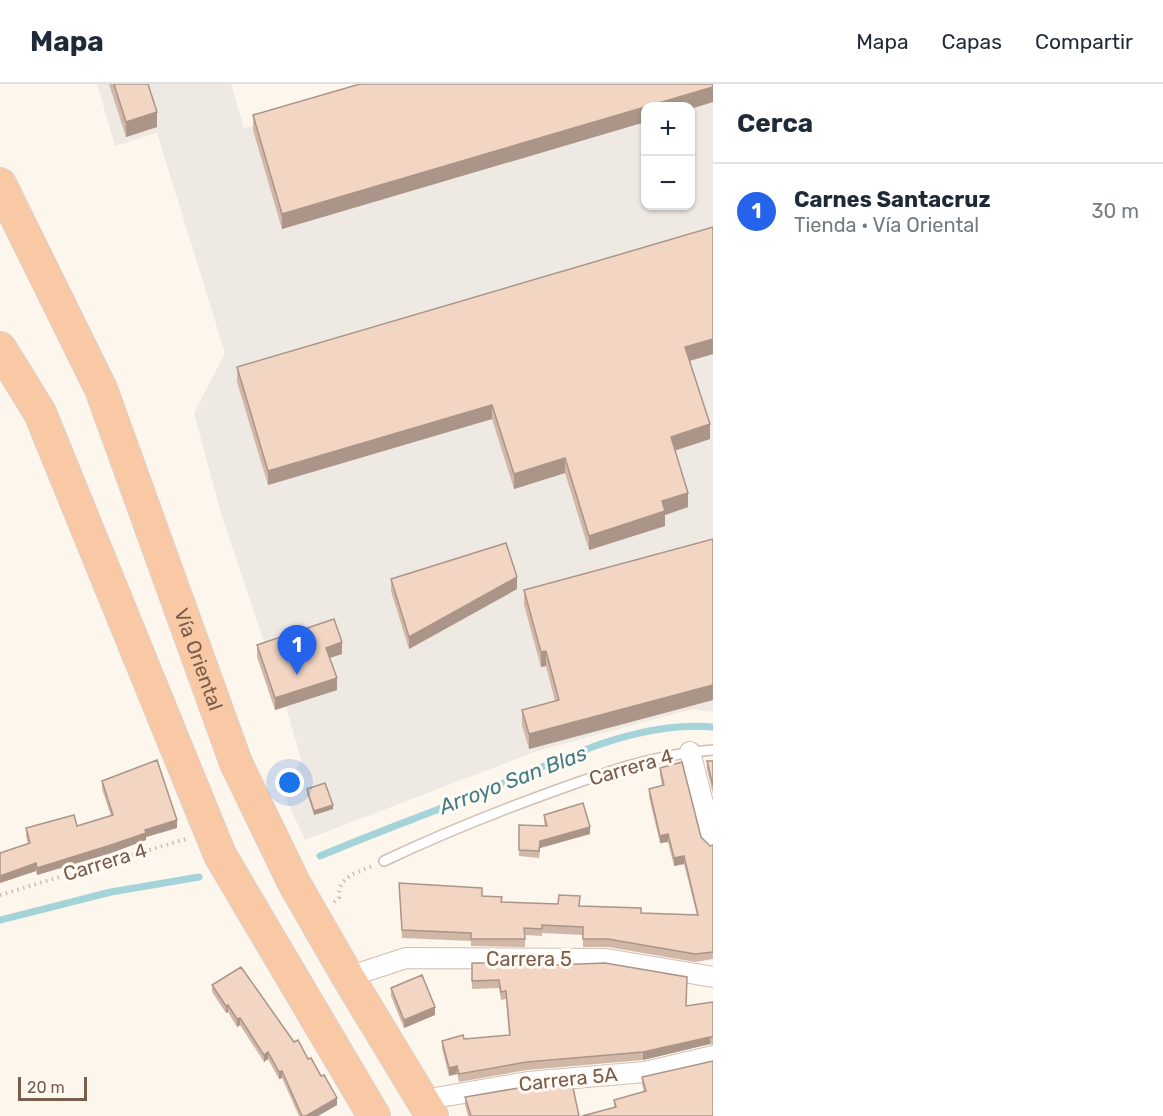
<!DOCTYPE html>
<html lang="es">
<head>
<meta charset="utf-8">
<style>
  :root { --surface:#fff; --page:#f6f6f7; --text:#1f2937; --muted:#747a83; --line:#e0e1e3; --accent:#2563eb }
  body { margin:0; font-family:Rubik,sans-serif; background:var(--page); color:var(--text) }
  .controls { position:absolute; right:18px; top:18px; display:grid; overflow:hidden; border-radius:12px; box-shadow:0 2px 4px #0004 }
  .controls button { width:54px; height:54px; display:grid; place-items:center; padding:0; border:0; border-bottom:2px solid var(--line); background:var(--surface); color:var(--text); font:30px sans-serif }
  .scale { position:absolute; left:18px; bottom:15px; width:69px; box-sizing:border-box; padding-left:6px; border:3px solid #7a5c4d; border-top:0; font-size:16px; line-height:21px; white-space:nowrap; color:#7a5c4d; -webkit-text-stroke:4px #fffaf3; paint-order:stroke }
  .you { position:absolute; left:290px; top:699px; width:21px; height:21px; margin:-15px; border:4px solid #fff; border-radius:50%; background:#1a73e8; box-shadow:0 0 0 9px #1a73e833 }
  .badge { display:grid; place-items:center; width:39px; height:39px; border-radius:50%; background:var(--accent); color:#fff; font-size:20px; font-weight:700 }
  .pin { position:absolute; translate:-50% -50px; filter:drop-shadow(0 2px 3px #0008) }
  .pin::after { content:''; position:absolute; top:32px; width:21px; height:18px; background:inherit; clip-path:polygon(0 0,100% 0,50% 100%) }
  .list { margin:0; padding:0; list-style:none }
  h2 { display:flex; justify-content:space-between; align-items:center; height:78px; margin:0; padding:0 24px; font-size:26px }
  h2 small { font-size:20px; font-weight:400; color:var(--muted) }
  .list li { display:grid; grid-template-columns:39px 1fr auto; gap:18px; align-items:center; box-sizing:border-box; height:96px; padding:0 24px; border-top:2px solid var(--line) }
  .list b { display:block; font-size:22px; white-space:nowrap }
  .list p { margin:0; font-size:20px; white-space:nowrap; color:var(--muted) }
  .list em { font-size:20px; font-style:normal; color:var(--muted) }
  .map { position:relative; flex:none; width:713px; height:1032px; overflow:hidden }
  header { display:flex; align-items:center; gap:36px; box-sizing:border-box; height:84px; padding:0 30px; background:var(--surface); border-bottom:2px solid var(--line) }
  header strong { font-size:28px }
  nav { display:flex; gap:33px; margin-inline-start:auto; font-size:21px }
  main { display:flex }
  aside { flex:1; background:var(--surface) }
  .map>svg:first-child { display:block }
  .industrial { fill:#efe9e4; fill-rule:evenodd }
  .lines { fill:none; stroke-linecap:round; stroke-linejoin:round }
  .stream { stroke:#a5d3da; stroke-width:7 }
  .service-casing { stroke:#d1beb0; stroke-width:12 }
  .minor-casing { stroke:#d1beb0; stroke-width:22 }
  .trunk-casing { stroke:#dad1cd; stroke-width:34 }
  .path { stroke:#d9b8a5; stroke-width:4; stroke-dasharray:1.5 4.5; stroke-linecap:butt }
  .service { stroke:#fff; stroke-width:9 }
  .minor { stroke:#fff; stroke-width:20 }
  .trunk { stroke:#f9c8a4; stroke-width:32 }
  .wall { fill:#d1b7a8 }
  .shaded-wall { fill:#aa9588 }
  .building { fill:#f3d5c3; stroke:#aa9588; stroke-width:1.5 }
  .labels { text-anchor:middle; stroke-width:6; stroke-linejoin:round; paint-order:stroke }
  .street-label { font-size:20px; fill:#7a5c4d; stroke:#fffaf3 }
  .water-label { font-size:21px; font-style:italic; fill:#437c86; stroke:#fffaf3 }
</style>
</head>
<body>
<header>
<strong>Mapa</strong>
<nav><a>Mapa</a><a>Capas</a><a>Compartir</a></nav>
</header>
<main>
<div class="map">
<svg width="713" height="1032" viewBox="0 0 713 1032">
  <rect width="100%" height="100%" fill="#fdf6ec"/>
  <path class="industrial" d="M97,0H231L244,44L393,0H713V628L692,625L537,667L305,756L282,706L301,676L286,623L337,606L326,575L342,570L268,569L222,433L194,329L225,269L157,49L115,62ZM646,22H690V122H646Z"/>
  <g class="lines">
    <path class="stream" d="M320,772C372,750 425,731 477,710C551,681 632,636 713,643
      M0,836L111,808L199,793"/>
    <defs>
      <path id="service" d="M384,777C439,751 496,728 554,707C606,688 657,670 713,666"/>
      <path id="minor" d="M690,668L713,758
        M348,893L406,874L606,875L713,893
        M423,1016L528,998L645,988L713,972"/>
      <g id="trunk">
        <path id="s1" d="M0,100L101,305L236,679L294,799L348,893L432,1032"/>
        <path d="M0,264L40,329L220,771L374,1032"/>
      </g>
    </defs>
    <use href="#service" class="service-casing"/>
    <use href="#minor" class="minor-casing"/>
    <use href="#trunk" class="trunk-casing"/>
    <path class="path" d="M0,811L186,755
      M334,818L339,814C338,792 355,790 372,782"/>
    <use href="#service" class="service"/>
    <use href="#minor" class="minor"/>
    <use href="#trunk" class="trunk"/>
  </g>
  <path class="wall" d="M109,0H148L157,43L126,53Z
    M713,0V18L690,25L645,22V38L282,145L253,46V31Z
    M713,143V270L690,277L710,355L675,366L688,423L665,431V442L589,466L565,389L514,405L492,335L268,401L237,298V283Z
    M713,455V616L529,665L522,641V626L555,617L546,582L541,583L524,521V506Z
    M391,495L517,505L409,565L391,507Z
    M257,561L342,570L330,574L337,606L275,626L257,573Z
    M707,677H713V710L707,685Z
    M660,684L701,753L710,762L713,761V875L695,878L608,863H583V851L542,849V852L525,851V863L471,862V857L402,854L399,799L501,818L580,822L641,829L697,831L684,780L674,782L668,758L660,759L649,713V705L662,702L660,691Z
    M102,697L177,744L146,753V756L111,769L37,791L36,787L0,799V769L28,760L26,752V744L77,742L111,732L102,705Z
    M307,705L333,725L314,731L307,710Z
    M544,731L590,750L540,764L539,774L519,772V741L545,742L544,738Z
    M472,879L528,882L687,901L686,922L713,918V961L710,960L643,976L527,986L459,998L457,990L449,992L442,964V957L509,951L506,915L501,916L499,904L472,905Z
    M212,901L294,958L308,975L337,1021L318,1032H299L282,994L279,995L268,975L264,978L240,941L237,943L228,928L226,929L212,908Z
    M391,904L435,931L404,944L391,912Z
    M713,977L614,1023V1016L644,1008L642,1000V993Z
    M465,1013L579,1032H468L465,1021Z"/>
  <path class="shaded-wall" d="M713,3V18L690,25V22H648Z
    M645,23V38L282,145V130Z
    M157,28V43L126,53V38Z
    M713,255V270L685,278V263Z
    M492,321V335L268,401V387Z
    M710,340V355L671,368V353Z
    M565,374V389L514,405V390Z
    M688,409V423L665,431V442L589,466V452L662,417Z
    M517,493V505L409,565V553Z
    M342,558V570L326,575V564Z
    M546,567V582L541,583V568Z
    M337,594V606L275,626V614Z
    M713,601V616L529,665V650Z
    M333,721V725L314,731V727Z
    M177,736V744L146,753V756L111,769L37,791V784L145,746Z
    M590,743V750L540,764L539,774L540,757Z
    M668,750V758L660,759V752Z
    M684,772V780L674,782V774Z
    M36,779V787L0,799V792Z
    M228,921V928L226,929V922Z
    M435,923V931L404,944V936Z
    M240,934V941L237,943V935Z
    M710,953V960L643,976V968Z
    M268,968V975L264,978V971Z
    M457,982V990L449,992V984Z
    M282,987V994L279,995V988Z
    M337,1014V1021L318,1032H306Z"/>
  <path class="building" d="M114,0H148L157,28L126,38Z
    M360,0H713V3L282,130L253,31Z
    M713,143V255L685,263L710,340L671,353L688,409L662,417L665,427L589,452L565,374L514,390L492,321L268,387L237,283Z
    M713,455V601L529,650L522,626L559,616L546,567L541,568L524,506Z
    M506,459L517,493L409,553L391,495Z
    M334,535L342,558L326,564L337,594L275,614L257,561Z
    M157,676L177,736L145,746L146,749L111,761L37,784L36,779L0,792V769L30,759L26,744L74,731L77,742L113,731L102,697Z
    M707,677H713V702Z
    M682,678L701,753L710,762L713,761V868L695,870L608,855H583V843L542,841V845L524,844L525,855H471V849L402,846L399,799L482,804V812L502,813L501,818L558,820L559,811L580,812L579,822L641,824V829L698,831L684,772L674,774L668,750L660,752L649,705L664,701L660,684Z
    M325,699L333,721L314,727L307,705Z
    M583,719L590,743L540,757L539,767L519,766V741L547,742L544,731Z
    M472,879H528V882L605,879L687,893L686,922L713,918V953H710L643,968L527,978L459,990L457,982L449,984L442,957L463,951L464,955L510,951L506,907L501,908L499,896L472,897Z
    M241,883L294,958L298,956L308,975L311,974L321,992L324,991L337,1014L306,1032H302L282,987L279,988L268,968L264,971L240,934L237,935L228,921L226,922L212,901Z
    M422,891L435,923L404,936L391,904Z
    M713,977V1032H582L616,1023L614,1016L646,1007L642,993Z
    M572,999L579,1032H471L465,1013L530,1002Z"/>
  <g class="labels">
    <g class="street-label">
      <text dy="7" stroke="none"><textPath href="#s1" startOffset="516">Vía Oriental</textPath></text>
      <text transform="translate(631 683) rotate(-16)" y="7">Carrera 4</text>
      <text transform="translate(105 778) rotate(-17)" y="7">Carrera 4</text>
      <text x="529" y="882">Carrera 5</text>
      <text transform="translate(568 995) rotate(-6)" y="7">Carrera 5A</text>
    </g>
    <g class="water-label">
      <text transform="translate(513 696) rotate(-21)" y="7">Arroyo San Blas</text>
    </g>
  </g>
</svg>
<div class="controls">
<button>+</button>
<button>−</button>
</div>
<div class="scale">20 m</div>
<div class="you"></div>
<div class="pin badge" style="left:297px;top:591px">1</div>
</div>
<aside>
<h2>Cerca<small></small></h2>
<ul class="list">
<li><span class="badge">1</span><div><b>Carnes Santacruz</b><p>Tienda · Vía Oriental</p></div><em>30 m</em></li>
</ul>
</aside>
</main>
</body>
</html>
